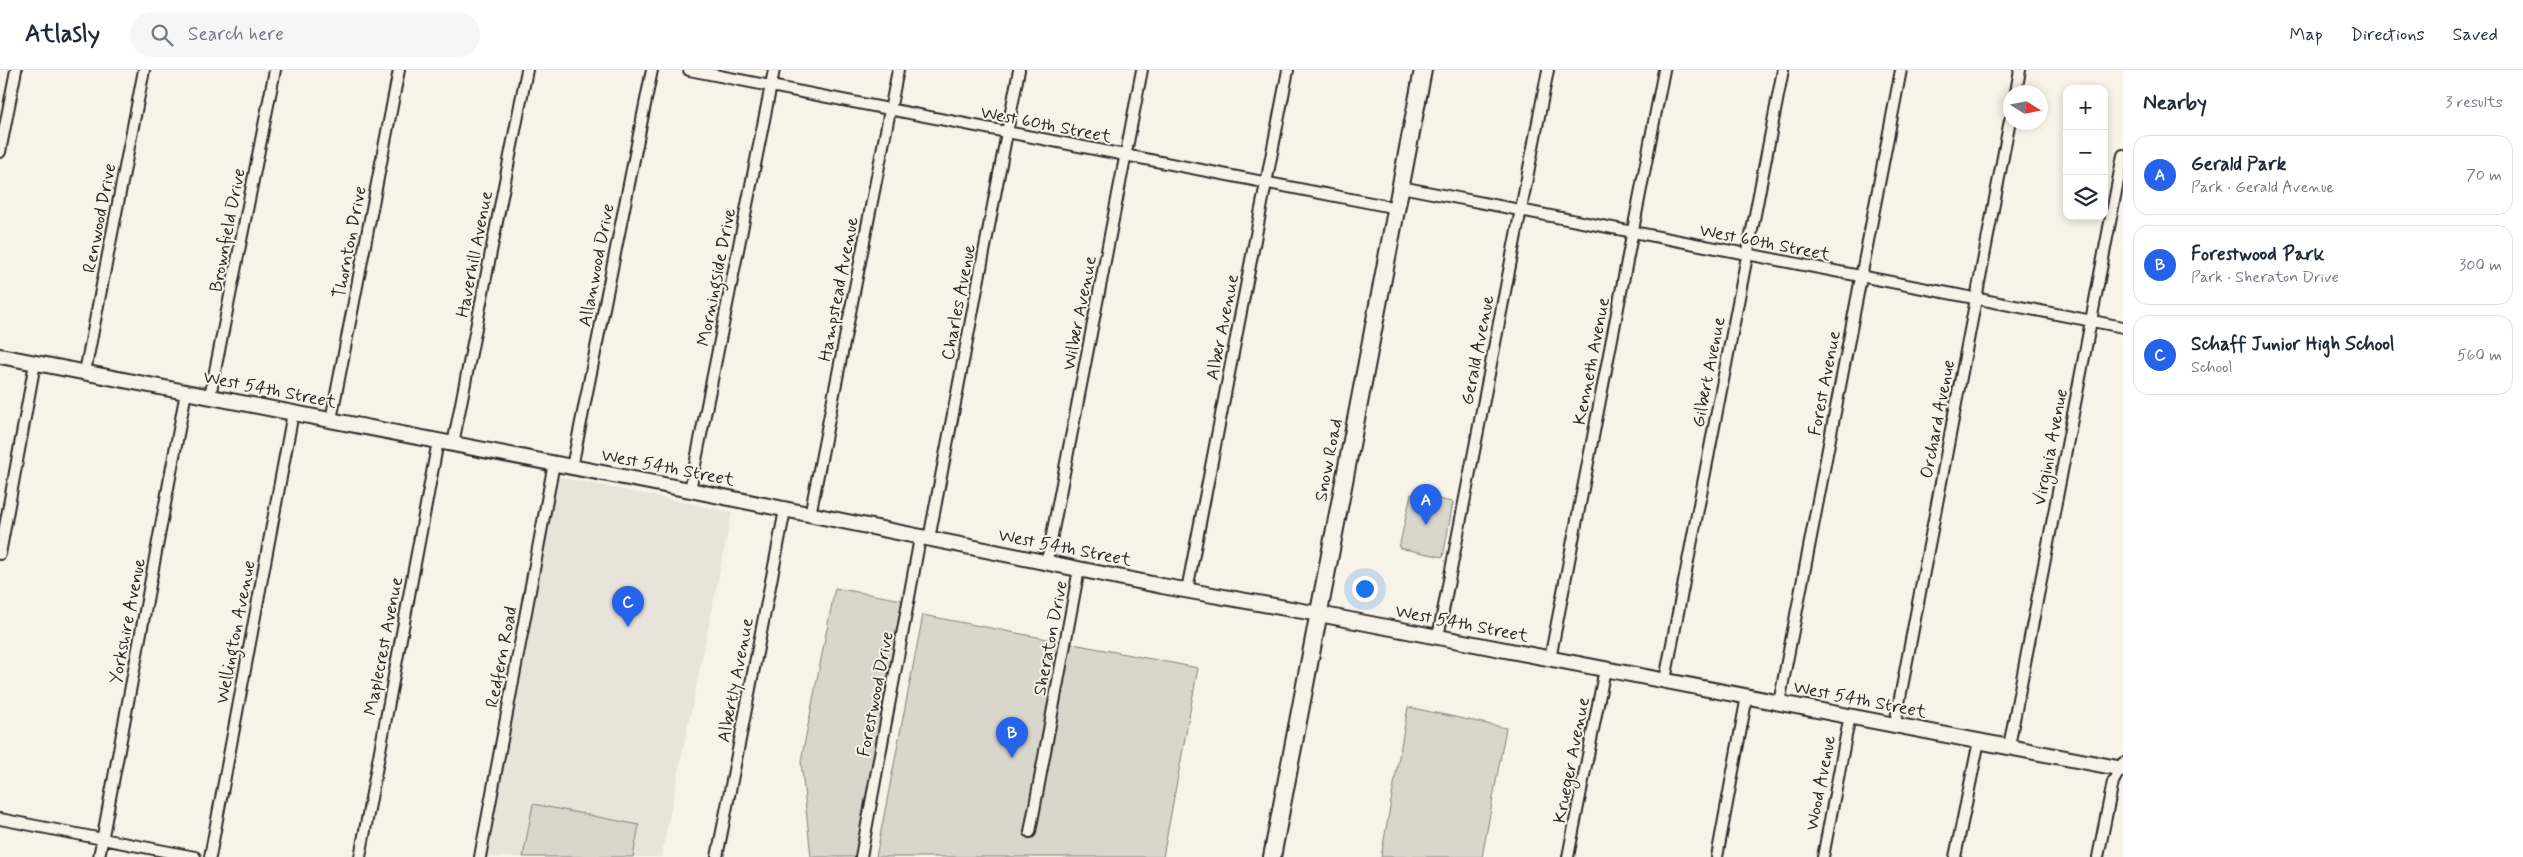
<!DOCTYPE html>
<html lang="en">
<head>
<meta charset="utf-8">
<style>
  :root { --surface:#fff; --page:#f6f6f7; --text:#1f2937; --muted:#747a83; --line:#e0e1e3; --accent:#2563eb }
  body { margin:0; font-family:Mynerve,sans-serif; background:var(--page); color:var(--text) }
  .controls { position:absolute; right:15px; top:15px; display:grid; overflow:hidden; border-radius:10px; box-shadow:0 2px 8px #0003 }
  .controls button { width:45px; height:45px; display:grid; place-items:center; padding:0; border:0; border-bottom:1px solid var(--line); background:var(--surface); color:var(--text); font:25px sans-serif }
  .compass { position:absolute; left:2003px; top:15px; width:45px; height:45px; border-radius:50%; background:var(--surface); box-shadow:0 2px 8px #0003; rotate:101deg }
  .you { position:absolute; left:1364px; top:518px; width:18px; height:18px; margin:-12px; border:4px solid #fff; border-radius:50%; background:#1a73e8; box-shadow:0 0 0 8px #1a73e833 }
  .badge { display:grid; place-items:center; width:32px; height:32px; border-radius:50%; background:var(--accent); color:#fff; font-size:16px; font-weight:700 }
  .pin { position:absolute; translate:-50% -41px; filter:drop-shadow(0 1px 2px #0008) }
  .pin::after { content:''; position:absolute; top:26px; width:18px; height:15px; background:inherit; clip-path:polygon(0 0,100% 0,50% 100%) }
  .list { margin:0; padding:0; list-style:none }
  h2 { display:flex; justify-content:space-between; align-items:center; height:65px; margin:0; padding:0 20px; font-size:21px }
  h2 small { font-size:16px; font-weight:400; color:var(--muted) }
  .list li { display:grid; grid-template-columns:32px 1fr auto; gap:15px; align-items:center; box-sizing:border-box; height:80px; margin:0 10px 10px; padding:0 10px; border:1px solid var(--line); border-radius:15px }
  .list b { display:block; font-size:19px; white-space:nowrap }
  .list p { margin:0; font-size:16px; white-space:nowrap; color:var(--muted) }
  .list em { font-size:16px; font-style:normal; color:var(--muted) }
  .icon { flex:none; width:28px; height:28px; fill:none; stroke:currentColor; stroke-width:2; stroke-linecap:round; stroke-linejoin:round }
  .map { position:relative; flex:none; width:2123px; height:787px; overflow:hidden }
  header { display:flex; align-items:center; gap:30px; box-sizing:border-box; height:70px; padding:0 25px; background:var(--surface); border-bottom:1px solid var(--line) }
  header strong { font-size:24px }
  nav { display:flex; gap:28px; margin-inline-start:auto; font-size:18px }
  .search { width:350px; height:45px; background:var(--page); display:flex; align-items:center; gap:12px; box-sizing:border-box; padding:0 18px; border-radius:28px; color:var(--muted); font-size:19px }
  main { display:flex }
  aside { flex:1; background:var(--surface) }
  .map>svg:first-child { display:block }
  .built { fill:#e8e4da }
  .green { fill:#dad6cc; stroke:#82807c }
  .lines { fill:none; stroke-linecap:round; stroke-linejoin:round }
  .street-casing { stroke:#2b2b2b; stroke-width:14 }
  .secondary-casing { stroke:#2b2b2b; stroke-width:18 }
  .primary-casing { stroke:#2b2b2b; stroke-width:20 }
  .street { stroke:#f7f3e8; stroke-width:10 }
  .secondary { stroke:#f7f3e8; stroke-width:14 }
  .primary { stroke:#f7f3e8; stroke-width:16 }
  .labels { text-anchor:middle; stroke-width:4; stroke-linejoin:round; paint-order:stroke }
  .street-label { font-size:18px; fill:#2b2b2b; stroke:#f7f3e8 }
</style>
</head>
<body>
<header>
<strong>Atlasly</strong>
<div class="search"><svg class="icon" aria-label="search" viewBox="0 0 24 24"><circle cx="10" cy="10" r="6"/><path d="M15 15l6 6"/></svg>Search here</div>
<nav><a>Map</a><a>Directions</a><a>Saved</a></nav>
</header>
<main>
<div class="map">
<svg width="2123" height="787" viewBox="0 0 2123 787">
  <rect width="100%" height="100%" fill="#f7f3e8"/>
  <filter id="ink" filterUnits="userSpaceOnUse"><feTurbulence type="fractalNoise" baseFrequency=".02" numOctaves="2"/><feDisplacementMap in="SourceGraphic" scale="10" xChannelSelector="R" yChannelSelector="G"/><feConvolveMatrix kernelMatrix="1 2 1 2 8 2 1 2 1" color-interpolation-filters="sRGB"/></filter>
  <g filter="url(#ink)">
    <path class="built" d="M555,406L732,442L661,787H484Z"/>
    <path class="green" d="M1411,424L1453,432L1443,487L1399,478Z
      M835,518L902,530L855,787H811L801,691Z
      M923,545L1198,598L1163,787H876Z
      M1408,637L1506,658L1482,787H1381Z
      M533,734L639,755L633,787H523Z"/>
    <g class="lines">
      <defs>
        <path id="street" d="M689,0L1397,138
          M2016,22L2020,0
          M0,82L16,0
          M1401,117L2123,257
          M85,302L144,0
          M210,326L275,0
          M331,350L399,0
          M453,374L527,0
          M572,397L652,0
          M690,420L774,0
          M810,445L898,0
          M929,469L1019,0
          M0,484L35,293
          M1047,491L1142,0
          M1187,520L1288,0
          M1438,567L1548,0
          M1550,589L1664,0
          M1665,610L1783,0
          M1779,633L1901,0
          M1895,654L2010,50
          M2009,676L2123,85
          M0,749L195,787
          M1030,762L1079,499
          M99,787L186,322
          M210,787L293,343
          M360,787L438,371
          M480,787L554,393
          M717,787L785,440
          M861,787L920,468
          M1568,787L1605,599
          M1717,787L1747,626
          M1823,787L1850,645
          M1955,787L1979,671
          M2098,787L2113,712L2123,693"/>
        <path id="secondary" d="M0,286L690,420L1162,516L1319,544L2123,699"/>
        <path id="primary" d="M1272,787L1423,0"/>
      </defs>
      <use href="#street" class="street-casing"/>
      <use href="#secondary" class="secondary-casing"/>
      <use href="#primary" class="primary-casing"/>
      <use href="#street" class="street"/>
      <use href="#secondary" class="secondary"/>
      <use href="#primary" class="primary"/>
    </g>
  </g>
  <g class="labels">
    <g class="street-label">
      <text transform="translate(1046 54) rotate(11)" y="6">West 60th Street</text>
      <text transform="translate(99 148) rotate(-79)" y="6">Renwood Drive</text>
      <text transform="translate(227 160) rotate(-79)" y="6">Brownfield Drive</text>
      <text transform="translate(349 172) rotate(-79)" y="6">Thornton Drive</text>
      <text transform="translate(1765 172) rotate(11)" y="6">West 60th Street</text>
      <text transform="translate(474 184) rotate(-79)" y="6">Haverhill Avenue</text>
      <text transform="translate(596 195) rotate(-79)" y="6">Allanwood Drive</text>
      <text transform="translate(716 207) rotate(-79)" y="6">Morningside Drive</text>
      <text transform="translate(838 219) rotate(-79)" y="6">Hampstead Avenue</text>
      <text transform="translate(958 232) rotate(-79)" y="6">Charles Avenue</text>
      <text transform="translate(1079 243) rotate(-79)" y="6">Wilber Avenue</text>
      <text transform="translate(1222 257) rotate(-79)" y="6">Alber Avenue</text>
      <text transform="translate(1477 280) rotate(-79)" y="6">Gerald Avenue</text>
      <text transform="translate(1591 291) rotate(-79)" y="6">Kenneth Avenue</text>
      <text transform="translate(1708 302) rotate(-79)" y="6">Gilbert Avenue</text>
      <text transform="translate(1824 313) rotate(-79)" y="6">Forest Avenue</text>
      <text transform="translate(270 319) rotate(11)" y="6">West 54th Street</text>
      <text transform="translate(1937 349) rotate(-79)" y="6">Orchard Avenue</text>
      <text transform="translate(2050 377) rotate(-79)" y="6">Virginia Avenue</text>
      <text transform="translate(1328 390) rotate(-79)" y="6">Snow Road</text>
      <text transform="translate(668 397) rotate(11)" y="6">West 54th Street</text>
      <text transform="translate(1065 477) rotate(11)" y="6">West 54th Street</text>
      <text transform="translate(127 551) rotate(-79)" y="6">Yorkshire Avenue</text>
      <text transform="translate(1462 553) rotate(11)" y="6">West 54th Street</text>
      <text transform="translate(235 562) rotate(-79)" y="6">Wellington Avenue</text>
      <text transform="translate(1050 568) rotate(-79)" y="6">Sheraton Drive</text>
      <text transform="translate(383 576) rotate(-79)" y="6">Maplecrest Avenue</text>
      <text transform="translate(501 587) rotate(-79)" y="6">Redfern Road</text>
      <text transform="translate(735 610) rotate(-79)" y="6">Albertly Avenue</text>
      <text transform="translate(875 624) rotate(-79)" y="6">Forestwood Drive</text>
      <text transform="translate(1860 629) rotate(11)" y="6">West 54th Street</text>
      <text transform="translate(1571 690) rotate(-79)" y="6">Krueger Avenue</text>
      <text transform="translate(1820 713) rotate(-79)" y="6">Wood Avenue</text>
    </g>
  </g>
</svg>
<div class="controls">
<button>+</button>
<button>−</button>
<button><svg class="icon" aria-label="layers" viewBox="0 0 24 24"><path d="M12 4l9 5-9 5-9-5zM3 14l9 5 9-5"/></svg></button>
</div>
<svg class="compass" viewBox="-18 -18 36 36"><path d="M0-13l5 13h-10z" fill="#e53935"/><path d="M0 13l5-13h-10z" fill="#747a83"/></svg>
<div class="you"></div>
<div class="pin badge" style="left:1426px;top:455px">A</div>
<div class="pin badge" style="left:1012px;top:688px">B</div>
<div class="pin badge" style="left:628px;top:557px">C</div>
</div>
<aside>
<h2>Nearby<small>3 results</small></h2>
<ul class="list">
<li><span class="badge">A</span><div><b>Gerald Park</b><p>Park · Gerald Avenue</p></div><em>70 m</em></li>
<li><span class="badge">B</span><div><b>Forestwood Park</b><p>Park · Sheraton Drive</p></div><em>300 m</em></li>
<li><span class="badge">C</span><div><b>Schaff Junior High School</b><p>School</p></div><em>560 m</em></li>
</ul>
</aside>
</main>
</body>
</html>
